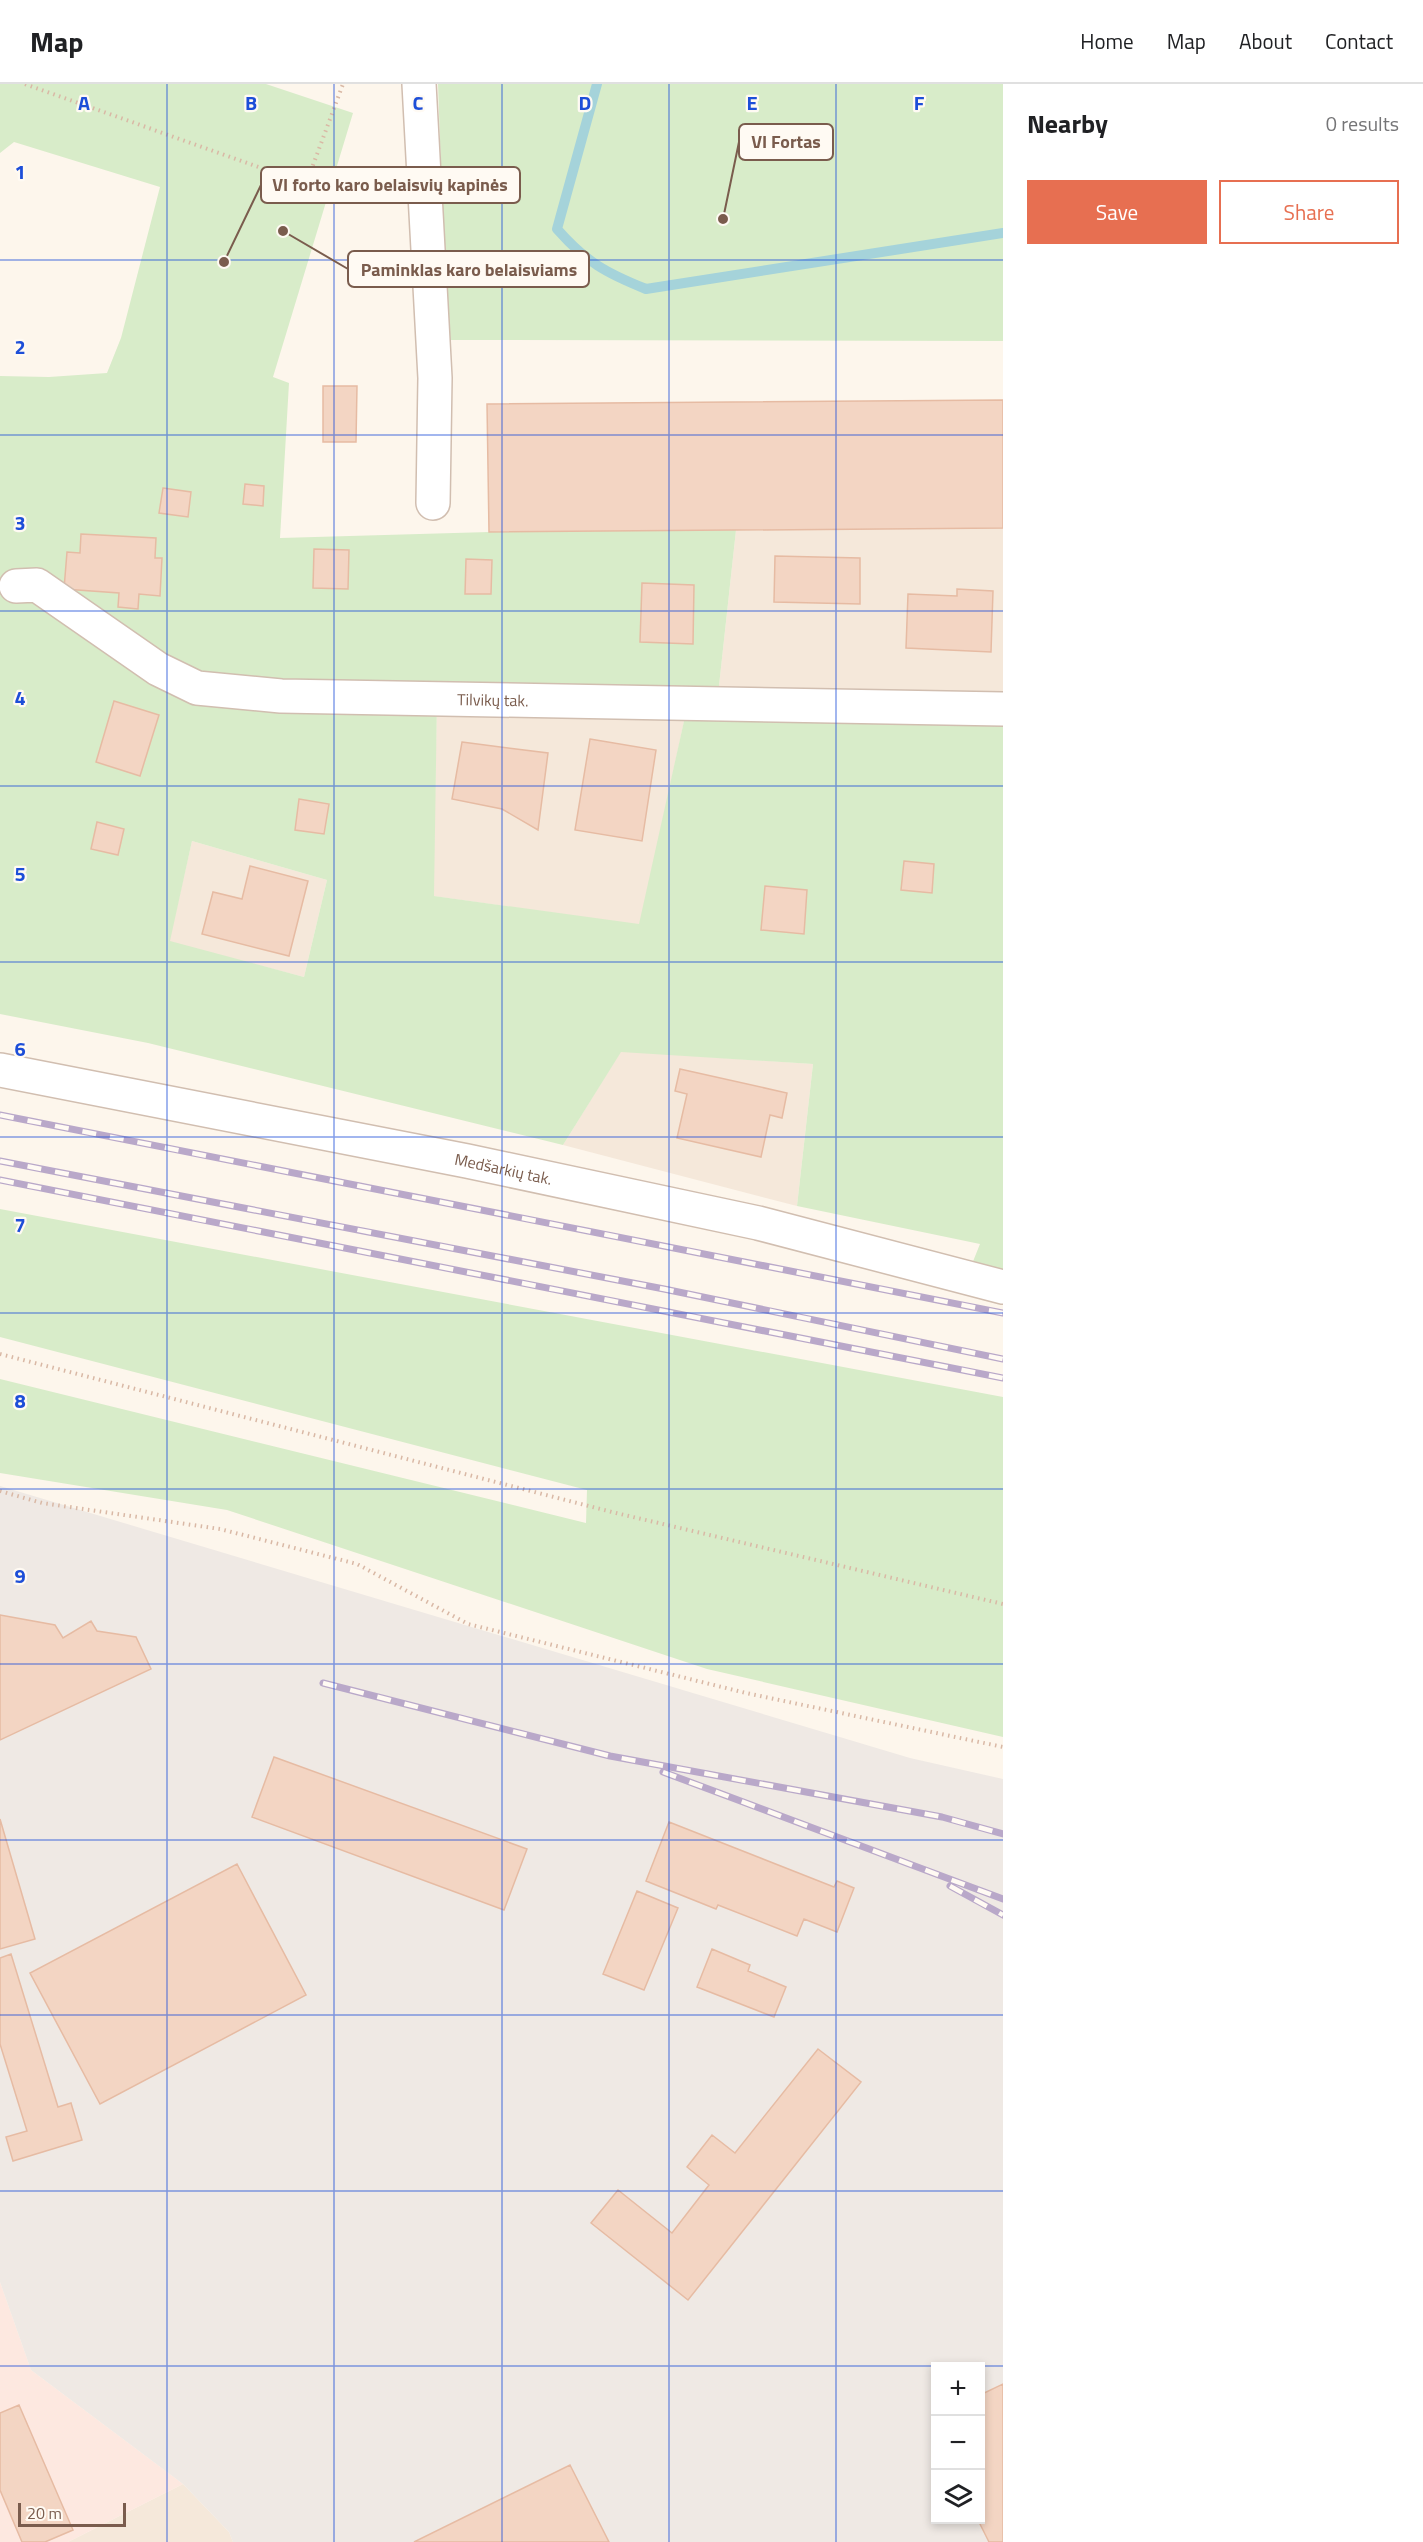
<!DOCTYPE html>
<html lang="en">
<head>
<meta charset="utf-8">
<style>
  :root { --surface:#fff; --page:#f2f2f2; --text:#202124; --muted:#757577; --line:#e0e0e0; --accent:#e76f51 }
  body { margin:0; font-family:"Titillium Web",sans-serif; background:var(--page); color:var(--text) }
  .controls { position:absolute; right:18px; bottom:18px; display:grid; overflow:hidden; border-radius:0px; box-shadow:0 3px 9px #0003 }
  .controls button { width:54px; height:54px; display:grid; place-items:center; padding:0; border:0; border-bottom:2px solid var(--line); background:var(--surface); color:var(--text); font:30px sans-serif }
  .scale { position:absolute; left:18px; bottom:15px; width:108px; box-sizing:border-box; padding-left:6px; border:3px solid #7a5c4d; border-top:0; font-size:16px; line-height:21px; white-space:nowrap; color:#7a5c4d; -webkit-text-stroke:4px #fffaf3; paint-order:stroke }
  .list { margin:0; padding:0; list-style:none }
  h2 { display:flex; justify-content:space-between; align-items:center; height:78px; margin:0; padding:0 24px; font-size:26px }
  h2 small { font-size:20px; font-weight:400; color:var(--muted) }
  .actions { display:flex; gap:12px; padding:18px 24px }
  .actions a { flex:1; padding:14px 0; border:2px solid var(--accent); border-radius:0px; text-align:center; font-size:21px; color:var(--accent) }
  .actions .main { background:var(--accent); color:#fff }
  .icon { flex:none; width:33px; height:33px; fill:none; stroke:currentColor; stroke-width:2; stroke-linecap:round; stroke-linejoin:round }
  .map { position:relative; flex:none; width:1003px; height:2458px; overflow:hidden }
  header { display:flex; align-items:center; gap:36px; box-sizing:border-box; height:84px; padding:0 30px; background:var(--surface); border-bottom:2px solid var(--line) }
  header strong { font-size:28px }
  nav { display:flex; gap:33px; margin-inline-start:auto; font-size:21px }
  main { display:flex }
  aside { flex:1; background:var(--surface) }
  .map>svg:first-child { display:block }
  .residential { fill:#f5e8da }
  .commercial { fill:#fde8e0 }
  .industrial { fill:#efe9e4; fill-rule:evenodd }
  .green { fill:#d8ecc9; fill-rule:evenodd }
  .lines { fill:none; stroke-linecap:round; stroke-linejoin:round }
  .stream { stroke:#a5d3da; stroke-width:10 }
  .building { fill:#f3d5c3; stroke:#e6bba3; stroke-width:1.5 }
  .street-casing { stroke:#d1beb0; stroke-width:36 }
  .path { stroke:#d9b8a5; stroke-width:4; stroke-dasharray:1.5 4.5; stroke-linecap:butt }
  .street { stroke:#fff; stroke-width:33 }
  .rail-casing { stroke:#b9a8c9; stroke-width:7 }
  .rail { stroke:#fffaf3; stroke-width:4.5; stroke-dasharray:14; stroke-linecap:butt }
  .grid { fill:none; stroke:#1d4ed8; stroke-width:1.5; stroke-opacity:0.55 }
  .labels { text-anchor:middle; stroke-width:4.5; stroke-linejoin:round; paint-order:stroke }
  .street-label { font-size:16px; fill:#7a5c4d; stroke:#fffaf3 }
  .grid-label { font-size:20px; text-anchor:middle; font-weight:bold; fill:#1d4ed8; stroke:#fffaf3; stroke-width:4.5; stroke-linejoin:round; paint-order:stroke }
  .leader { fill:none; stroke:#7a5c4d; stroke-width:2 }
  .callout-dot { fill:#7a5c4d; stroke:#fffaf3; stroke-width:2 }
  .callout { fill:#fffaf3; stroke:#7a5c4d; stroke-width:2 }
  .callout-label { font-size:18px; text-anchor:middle; font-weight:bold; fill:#7a5c4d }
</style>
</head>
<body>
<header>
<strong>Map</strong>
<nav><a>Home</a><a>Map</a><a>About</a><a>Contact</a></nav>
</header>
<main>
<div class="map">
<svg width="1003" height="2458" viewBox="0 0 1003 2458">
  <rect width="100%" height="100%" fill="#fdf6ec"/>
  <path class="residential" d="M1003,444V634L717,620L736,446Z
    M437,615L688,619L640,841L433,812Z
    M192,757L327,796L304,893L169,858Z
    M621,967L813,980L797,1122L563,1061Z
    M183,2400L229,2448L233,2458H68Z"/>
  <path class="commercial" d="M0,2198L31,2286L183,2400L68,2458H0Z"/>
  <path class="industrial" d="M0,1402L910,1674L1003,1695V2458H233L229,2448L183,2400L31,2286L0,2198ZM936,2282H980V2436H936Z"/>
  <path class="green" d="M0,0H266L353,29L273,293L289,299L280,454L489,448L736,446L717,620L1003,634V1191L970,1185L980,1160L797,1122L813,980L621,968L563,1061L148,959L0,930V292L49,293L107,289L121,254L160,103L14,58L0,69ZM437,615L688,619L639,840L434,812ZM192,757L327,796L304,893L170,857Z
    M438,0H1003V257L447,256Z
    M0,1125L1003,1313V1653L707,1585L227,1426L0,1389V1295L586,1439L587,1406L0,1253Z"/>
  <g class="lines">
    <path class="stream" d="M597,0L557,145C586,178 606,189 646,205L1003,149"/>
  </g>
  <path class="building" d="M323,302H357L356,358H323Z
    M1003,316V444L489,448L487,320Z
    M245,400L264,402L263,422L243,420Z
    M163,404L191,408L188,433L159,429Z
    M81,450L156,454L155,474H162L160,512L139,510L138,525L118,523L119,509L64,505L67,468L80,469Z
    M314,465L349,466L348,505L313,504Z
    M775,472L860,474V520L774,518Z
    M466,475L492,476L491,510H465Z
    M642,499L694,501L693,560L640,558Z
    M957,505L993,507L991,568L906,564L908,510L957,512Z
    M114,617L159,631L140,692L96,678Z
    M590,655L656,666L642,757L575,746Z
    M462,658L548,669L538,746L502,725L452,715Z
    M299,715L329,720L324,750L295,746Z
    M97,738L124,745L118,771L91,765Z
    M904,777L934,780L932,809L901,806Z
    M250,782L308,797L289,872L202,850L213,808L242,815Z
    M765,802L807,806L804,850L761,846Z
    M680,985L787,1009L782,1034L770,1031L761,1073L677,1054L687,1010L675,1007Z
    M0,1531L55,1541L63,1554L91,1537L97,1547L136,1553L151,1585L0,1656Z
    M274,1673L527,1765L504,1826L252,1733Z
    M0,1735L35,1855L0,1865Z
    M669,1738L834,1803L837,1797L854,1804L837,1848L804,1835L797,1852L718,1821L716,1825L646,1797Z
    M237,1780L306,1911L100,2020L30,1889Z
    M637,1807L678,1824L644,1906L603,1890Z
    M712,1865L750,1881L748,1887L786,1903L774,1933L697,1903Z
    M11,1870L58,2023L71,2019L82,2056L13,2077L6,2053L27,2047L0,1960V1874Z
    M818,1965L861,1998L688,2216L591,2139L618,2106L672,2149L709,2101L687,2083L712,2051L735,2069Z
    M1003,2300V2458H989L978,2436H980V2311Z
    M19,2321L73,2446L45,2458H22L0,2406V2329Z
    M570,2381L609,2458H414Z"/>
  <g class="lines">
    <defs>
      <g id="street">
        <path d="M419,0L435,294L433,419"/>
        <path id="s1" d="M16,502L37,501L158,585L197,604L281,612L1003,625"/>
        <path id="s2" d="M0,986L467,1077L758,1139L1003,1203"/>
      </g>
    </defs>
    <use href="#street" class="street-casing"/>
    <path class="path" d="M25,0L306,100L343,0
      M0,1270L616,1429L1003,1520
      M0,1407L42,1419L220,1445L357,1480L468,1540L746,1609L1003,1663"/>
    <use href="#street" class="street"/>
    <defs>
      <path id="rail" d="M0,1031L1003,1229
        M0,1077L664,1205L1003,1275
        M0,1096L1003,1294
        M323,1599L610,1672L942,1733L1003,1750
        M663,1688L1003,1815
        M950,1802L1003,1831"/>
    </defs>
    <use href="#rail" class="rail-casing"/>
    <use href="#rail" class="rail"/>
  </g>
  <path class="grid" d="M167,0V2458M334,0V2458M502,0V2458M669,0V2458M836,0V2458M0,176H1003M0,351H1003M0,527H1003M0,702H1003M0,878H1003M0,1053H1003M0,1229H1003M0,1405H1003M0,1580H1003M0,1756H1003M0,1931H1003M0,2107H1003M0,2282H1003"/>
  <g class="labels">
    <g class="street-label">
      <text dy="6" stroke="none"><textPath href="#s1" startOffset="508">Tilvikų tak.</textPath></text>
      <text dy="6" stroke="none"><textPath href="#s2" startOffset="513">Medšarkių tak.</textPath></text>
    </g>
  </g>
  <g class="grid-label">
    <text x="84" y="26">A</text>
    <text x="251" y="26">B</text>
    <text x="418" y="26">C</text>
    <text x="585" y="26">D</text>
    <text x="752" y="26">E</text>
    <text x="919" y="26">F</text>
    <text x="20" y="95">1</text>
    <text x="20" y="270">2</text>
    <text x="20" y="446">3</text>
    <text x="20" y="621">4</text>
    <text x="20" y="797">5</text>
    <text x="20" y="972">6</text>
    <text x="20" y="1148">7</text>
    <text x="20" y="1324">8</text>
    <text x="20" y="1499">9</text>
  </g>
  <path class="leader" d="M723 135L739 58M224 178L261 101M283 147L348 185"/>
  <g class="callout-dot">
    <circle cx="723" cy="135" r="6"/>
    <circle cx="224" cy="178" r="6"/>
    <circle cx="283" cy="147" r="6"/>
  </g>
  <g class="callout">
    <rect x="739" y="40" width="94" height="36" rx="6"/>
    <rect x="261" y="83" width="259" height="36" rx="6"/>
    <rect x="348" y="167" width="241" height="36" rx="6"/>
  </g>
  <g class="callout-label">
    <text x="786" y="64">VI Fortas</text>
    <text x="390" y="107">VI forto karo belaisvių kapinės</text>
    <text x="469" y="192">Paminklas karo belaisviams</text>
  </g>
</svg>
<div class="controls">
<button>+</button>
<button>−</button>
<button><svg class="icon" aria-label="layers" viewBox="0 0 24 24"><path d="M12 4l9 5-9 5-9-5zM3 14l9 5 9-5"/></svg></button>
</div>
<div class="scale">20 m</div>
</div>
<aside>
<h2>Nearby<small>0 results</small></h2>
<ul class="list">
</ul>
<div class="actions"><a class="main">Save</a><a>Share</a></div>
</aside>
</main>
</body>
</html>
